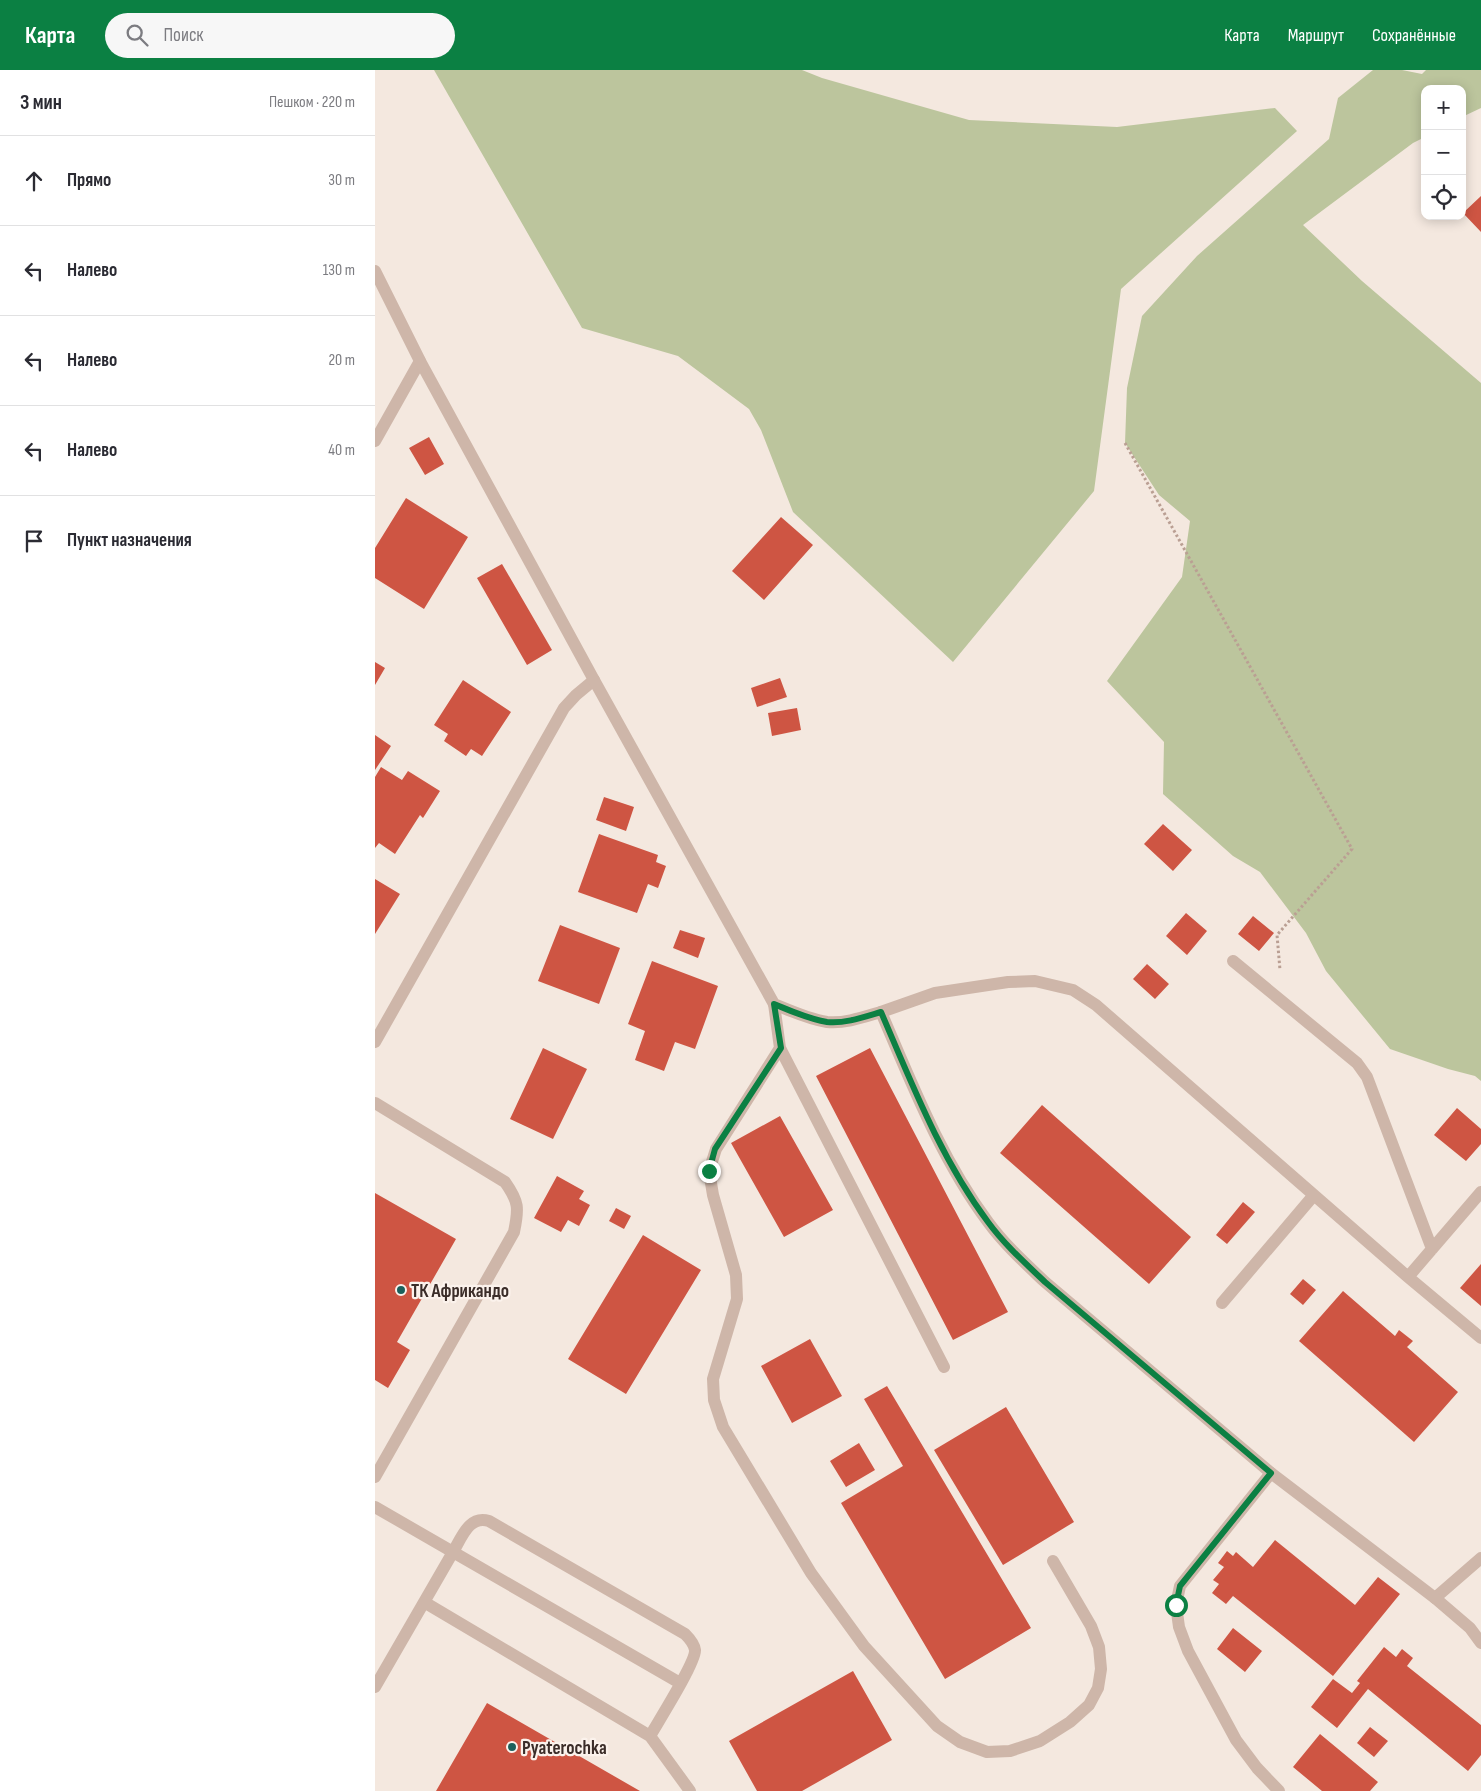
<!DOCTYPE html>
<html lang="ru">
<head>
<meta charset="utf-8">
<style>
  :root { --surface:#fff; --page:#f7f7f7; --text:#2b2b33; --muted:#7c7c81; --line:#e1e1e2; --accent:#0b8043 }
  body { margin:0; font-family:"Sofia Sans Condensed",sans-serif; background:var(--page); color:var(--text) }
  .controls { position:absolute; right:15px; top:15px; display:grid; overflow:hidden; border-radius:10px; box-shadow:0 2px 12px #0003 }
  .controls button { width:45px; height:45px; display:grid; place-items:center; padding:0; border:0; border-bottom:1px solid var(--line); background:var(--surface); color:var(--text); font:25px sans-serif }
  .stop { position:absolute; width:15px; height:15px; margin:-11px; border:4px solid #0b8043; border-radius:50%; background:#fff }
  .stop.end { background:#0b8043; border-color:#fff; box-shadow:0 1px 5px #0008 }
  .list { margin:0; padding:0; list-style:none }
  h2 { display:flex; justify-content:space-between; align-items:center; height:65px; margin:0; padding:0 20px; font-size:21px }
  h2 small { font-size:16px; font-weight:400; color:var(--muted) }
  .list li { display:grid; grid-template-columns:32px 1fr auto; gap:15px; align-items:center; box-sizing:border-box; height:90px; padding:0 20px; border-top:1px solid var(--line) }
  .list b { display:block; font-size:19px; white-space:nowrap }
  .list em { font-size:16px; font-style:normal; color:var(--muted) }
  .icon { flex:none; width:28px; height:28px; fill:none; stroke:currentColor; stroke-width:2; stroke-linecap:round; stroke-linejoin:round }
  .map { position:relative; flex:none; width:1106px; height:1721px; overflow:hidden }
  header { display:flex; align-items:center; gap:30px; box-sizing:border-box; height:70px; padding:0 25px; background:var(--accent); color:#fff }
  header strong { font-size:24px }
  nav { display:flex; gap:28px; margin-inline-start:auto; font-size:18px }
  .search { width:350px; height:45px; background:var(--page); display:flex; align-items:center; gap:12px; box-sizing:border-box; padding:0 18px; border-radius:28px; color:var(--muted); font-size:19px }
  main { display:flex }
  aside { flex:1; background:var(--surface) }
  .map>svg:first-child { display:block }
  .green { fill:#bcc59d }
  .building { fill:#ce5543 }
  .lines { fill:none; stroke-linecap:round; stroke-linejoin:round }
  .path { stroke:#ba9f93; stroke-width:3; stroke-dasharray:2.5 2.5; stroke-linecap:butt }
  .service { stroke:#ceb6a9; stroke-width:12 }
  .minor { stroke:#ceb6a9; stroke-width:12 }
  .route { stroke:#0b8043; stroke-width:6 }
  .poi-dot { fill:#1b605c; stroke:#fbf2ec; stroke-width:2 }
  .labels { text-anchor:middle; stroke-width:4.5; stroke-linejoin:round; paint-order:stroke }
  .poi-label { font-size:19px; font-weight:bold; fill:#3b2d29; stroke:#fbf2ec; text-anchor:start }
</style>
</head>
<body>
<header>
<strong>Карта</strong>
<div class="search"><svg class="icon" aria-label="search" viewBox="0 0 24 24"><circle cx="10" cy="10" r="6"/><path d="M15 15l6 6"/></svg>Поиск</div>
<nav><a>Карта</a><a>Маршрут</a><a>Сохранённые</a></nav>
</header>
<main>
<aside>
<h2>3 мин<small>Пешком · 220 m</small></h2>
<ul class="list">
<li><svg class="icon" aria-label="ahead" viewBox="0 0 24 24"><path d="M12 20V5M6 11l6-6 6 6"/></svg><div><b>Прямо</b></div><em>30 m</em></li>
<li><svg class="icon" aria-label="left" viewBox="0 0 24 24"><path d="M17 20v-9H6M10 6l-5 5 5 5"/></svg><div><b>Налево</b></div><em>130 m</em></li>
<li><svg class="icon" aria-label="left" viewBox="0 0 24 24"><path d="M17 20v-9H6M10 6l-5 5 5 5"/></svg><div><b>Налево</b></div><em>20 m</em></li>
<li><svg class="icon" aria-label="left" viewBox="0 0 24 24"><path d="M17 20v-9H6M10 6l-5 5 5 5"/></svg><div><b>Налево</b></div><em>40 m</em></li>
<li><svg class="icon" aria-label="arrive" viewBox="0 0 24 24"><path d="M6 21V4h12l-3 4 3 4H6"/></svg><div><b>Пункт назначения</b></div></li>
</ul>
</aside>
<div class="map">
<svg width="1106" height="1721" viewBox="0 0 1106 1721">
  <rect width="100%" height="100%" fill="#f4e8df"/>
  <path class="green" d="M59,0H427L447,8L594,50L742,57L900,38L922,61L746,219L719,421L578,592L418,442L386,360L374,339L303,286L207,258Z
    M998,0H1027L1047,4L1051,0H1106V38L1087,47V19H1050V67L1038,73L928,155L987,211L1106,313V1011L1100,1006L1073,999L1015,979L951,901L931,863L885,802L858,786L788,724L789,672L732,611L807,507L815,451L784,425L750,373L752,318L767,246L822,186L954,69L963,28Z"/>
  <path class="building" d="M1106,126V162L1088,143Z
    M54,367L69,394L50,405L34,378Z
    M31,428L93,467L49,539L0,508V478Z
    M406,447L438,475L389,530L357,501Z
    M127,494L177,580L152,595L102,508Z
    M0,592L10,598L0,615Z
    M405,608L412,627L382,637L376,618Z
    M88,610L136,642L107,686L96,679L91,686L69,671L73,664L59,655Z
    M422,638L426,660L397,666L393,643Z
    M0,665L16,676L0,700Z
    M6,697L27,710L33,701L65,721L48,748L45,745L20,784L4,773L0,778V707Z
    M229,727L259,737L251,761L221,750Z
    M788,754L817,780L798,801L769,774Z
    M224,764L283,785L281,792L291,796L283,818L273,814L262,843L203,822Z
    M0,809L25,824L0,864Z
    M811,843L832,861L812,885L791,866Z
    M878,846L899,863L884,881L863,864Z
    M185,855L245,878L224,934L163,911Z
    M305,860L330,868L323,888L298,878Z
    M277,891L343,916L320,979L300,972L289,1001L260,990L270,961L253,954Z
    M772,894L794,914L780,929L758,909Z
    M168,978L212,999L178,1069L135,1049Z
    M495,978L633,1242L578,1270L441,1006Z
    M667,1035L816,1167L774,1214L625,1083Z
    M1082,1038L1106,1059V1074L1091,1091L1059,1065Z
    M405,1046L458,1140L409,1167L356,1073Z
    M182,1106L209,1121L204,1129L215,1135L204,1156L193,1150L186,1162L159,1148Z
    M0,1123L81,1169L22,1272L35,1280L13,1318L0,1310Z
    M868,1132L880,1142L852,1174L841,1165Z
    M241,1138L256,1146L249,1159L234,1151Z
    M268,1165L326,1200L251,1324L193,1289Z
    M1106,1194V1236L1085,1218Z
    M928,1209L941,1220L928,1235L915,1224Z
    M968,1221L1020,1266L1024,1260L1038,1271L1032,1277L1083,1322L1039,1372L924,1271Z
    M435,1269L467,1326L417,1353L386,1296Z
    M512,1316L656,1558L570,1609L466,1433L528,1396L489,1329Z
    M631,1337L699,1452L628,1495L559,1380Z
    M484,1373L500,1400L471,1417L455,1391Z
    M900,1470L980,1535L1003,1507L1025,1524L958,1606L858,1526L851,1534L837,1523L844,1514L838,1510L849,1497L843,1493L852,1481L858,1486L861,1482L878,1497Z
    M858,1558L887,1581L870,1602L842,1579Z
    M1009,1577L1021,1587L1027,1579L1038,1588L1032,1596L1106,1655V1685L1093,1701L993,1619L962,1658L936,1637L958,1609L977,1623L985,1613L982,1611Z
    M478,1601L517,1670L427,1721H382L354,1671Z
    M112,1633L265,1721H61Z
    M995,1657L1013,1671L999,1687L982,1673Z
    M945,1664L1003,1712L995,1721H947L918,1697Z"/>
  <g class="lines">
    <path class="path" d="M750,373L977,779L902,865L905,900"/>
    <path class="service" d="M0,371L45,291
      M858,891L982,993L992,1007L1057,1179
      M399,934L405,978L341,1079L334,1101L338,1125L361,1205L362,1229L338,1309L339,1330L348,1357L436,1503L489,1576L562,1656L585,1672L612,1682L635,1681L665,1671L695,1652L714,1635L723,1618L726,1599L724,1577L716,1556L678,1491
      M506,942L560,923L633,912L660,911L698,920L721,935L1033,1207L1106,1268
      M0,972L189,638L201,625L219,610
      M405,978L569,1297
      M0,1033L130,1112C144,1132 144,1138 139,1162L0,1407
      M1033,1207L1106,1122
      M847,1233L939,1125
      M896,1403L805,1516L801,1535L804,1557L813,1581L861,1670L882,1698L904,1721
      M0,1437L78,1482L0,1617
      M1060,1528L1106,1488
      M49,1532L275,1666L315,1721
      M275,1666C283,1652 321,1592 320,1580C319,1573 314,1568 310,1564L114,1451C94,1445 87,1467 78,1482L305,1613"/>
    <path class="minor" d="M0,201L45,291L219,610L399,934C416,941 433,949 452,952C469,954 489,947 506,942C537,1014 566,1089 613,1152C629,1174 650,1193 670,1212L896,1403L1060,1528L1095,1558L1106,1573"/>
  </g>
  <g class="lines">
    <path class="route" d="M334,1101L340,1079L406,978L399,934C416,941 433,949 452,952C469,954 489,947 506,942C537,1014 566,1089 613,1152C629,1174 650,1193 670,1212L896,1403L805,1516L801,1535"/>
  </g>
  <g class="poi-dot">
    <circle cx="26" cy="1220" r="5"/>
    <circle cx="137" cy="1677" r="5"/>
  </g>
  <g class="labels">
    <g class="poi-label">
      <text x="36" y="1227">ТК Африкандо</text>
      <text x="147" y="1684">Pyaterochka</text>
    </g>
  </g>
</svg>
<div class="controls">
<button>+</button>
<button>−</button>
<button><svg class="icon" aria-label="locate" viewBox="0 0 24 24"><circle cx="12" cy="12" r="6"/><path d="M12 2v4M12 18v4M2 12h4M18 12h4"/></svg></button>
</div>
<div class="stop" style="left:801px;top:1535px"></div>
<div class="stop end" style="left:334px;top:1101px"></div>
</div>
</main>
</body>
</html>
